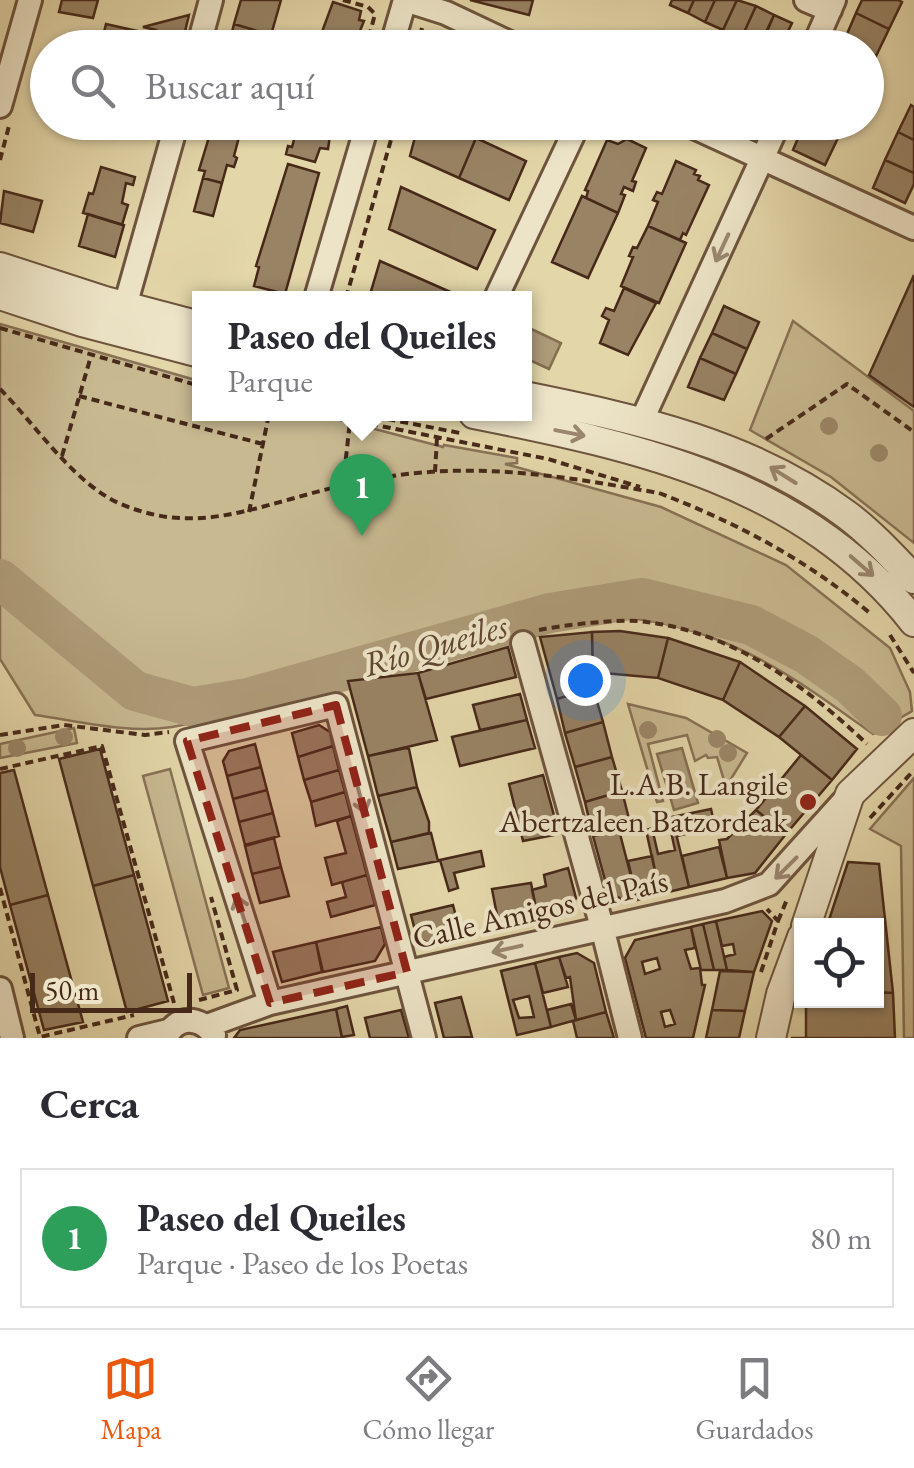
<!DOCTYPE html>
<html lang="es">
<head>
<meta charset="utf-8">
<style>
  :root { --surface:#fff; --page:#f2f2f3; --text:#2b2b33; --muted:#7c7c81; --line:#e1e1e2; --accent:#ea580c }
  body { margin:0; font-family:"EB Garamond",serif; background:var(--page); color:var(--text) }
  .controls { position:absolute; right:30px; bottom:30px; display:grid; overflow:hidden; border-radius:0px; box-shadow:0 2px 8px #0004 }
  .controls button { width:90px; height:90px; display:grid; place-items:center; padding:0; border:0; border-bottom:2px solid var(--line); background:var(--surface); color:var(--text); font:50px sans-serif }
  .scale { position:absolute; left:30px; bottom:25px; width:162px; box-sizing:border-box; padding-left:10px; border:5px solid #47291a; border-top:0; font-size:28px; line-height:35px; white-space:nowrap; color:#47291a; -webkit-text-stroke:8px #ede4c7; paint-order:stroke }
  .you { position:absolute; left:585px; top:680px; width:35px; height:35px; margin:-25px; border:8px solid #fff; border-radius:50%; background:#1a73e8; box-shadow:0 0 0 15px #1a73e833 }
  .badge { display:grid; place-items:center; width:65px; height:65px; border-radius:50%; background:var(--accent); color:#fff; font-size:32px; font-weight:700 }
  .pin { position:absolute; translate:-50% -82px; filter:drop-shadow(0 2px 5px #0008) }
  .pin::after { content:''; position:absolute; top:52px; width:35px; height:30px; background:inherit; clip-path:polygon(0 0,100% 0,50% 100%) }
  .popup { position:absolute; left:192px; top:291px; width:340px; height:130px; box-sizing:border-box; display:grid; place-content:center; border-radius:0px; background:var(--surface); filter:drop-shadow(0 2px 8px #0005); font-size:32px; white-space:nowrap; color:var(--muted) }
  .popup b { font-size:38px; color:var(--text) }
  .popup::after { content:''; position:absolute; left:50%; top:100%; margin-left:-20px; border:20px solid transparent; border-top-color:var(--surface) }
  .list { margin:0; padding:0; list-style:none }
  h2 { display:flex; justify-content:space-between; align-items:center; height:130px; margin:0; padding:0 40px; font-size:42px }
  h2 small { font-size:32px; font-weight:400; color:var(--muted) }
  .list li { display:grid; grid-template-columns:65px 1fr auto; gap:30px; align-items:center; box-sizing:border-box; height:140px; margin:0 20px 20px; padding:0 20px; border:2px solid var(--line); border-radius:0px }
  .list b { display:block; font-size:38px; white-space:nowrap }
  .list p { margin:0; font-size:32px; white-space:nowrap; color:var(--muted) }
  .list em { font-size:32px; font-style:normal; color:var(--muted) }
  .icon { flex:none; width:55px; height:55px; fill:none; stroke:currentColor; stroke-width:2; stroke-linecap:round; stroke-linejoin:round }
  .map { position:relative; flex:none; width:914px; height:1038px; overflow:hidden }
  .search { position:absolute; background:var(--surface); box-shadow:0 2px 8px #0004; left:30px; right:30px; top:30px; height:110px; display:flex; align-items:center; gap:25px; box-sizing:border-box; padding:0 35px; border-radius:55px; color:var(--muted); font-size:38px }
  .sheet { height:290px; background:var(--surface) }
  nav { display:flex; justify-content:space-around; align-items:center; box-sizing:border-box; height:140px; border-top:2px solid var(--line); background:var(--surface); font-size:28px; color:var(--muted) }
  nav a { display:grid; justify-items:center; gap:5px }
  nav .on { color:var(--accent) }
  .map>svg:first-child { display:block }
  .green { fill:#c8b991; stroke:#887156; stroke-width:2.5 }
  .water { fill:#ae9b78; stroke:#856d52; stroke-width:2.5 }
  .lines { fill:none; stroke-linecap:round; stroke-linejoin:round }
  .river { stroke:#ae9b78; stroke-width:40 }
  .building { fill:#988364; stroke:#47291a; stroke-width:2.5; fill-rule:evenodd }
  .minor-casing { stroke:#6e543e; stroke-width:28 }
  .tertiary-casing { stroke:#6e543e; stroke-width:32 }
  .path { stroke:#47291a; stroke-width:4; stroke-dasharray:8 5; stroke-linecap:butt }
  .minor { stroke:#ede4c7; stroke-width:22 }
  .tertiary { stroke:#ede4c7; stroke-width:28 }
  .tree { fill:#9c8768 }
  .oneway { stroke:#9a8670 }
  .marked { fill:#8f2418; fill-opacity:0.2; stroke:#8f2418; stroke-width:8; stroke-dasharray:20 12; stroke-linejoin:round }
  .poi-dot { fill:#8f2418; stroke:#ede4c7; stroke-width:4 }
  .labels { text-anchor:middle; stroke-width:8; stroke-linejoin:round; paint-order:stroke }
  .poi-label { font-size:32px; fill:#47291a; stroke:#ede4c7; text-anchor:end }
  .street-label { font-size:32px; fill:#47291a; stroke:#ede4c7 }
  .water-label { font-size:35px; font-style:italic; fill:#614632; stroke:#ede4c7 }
</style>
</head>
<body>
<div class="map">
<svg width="914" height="1038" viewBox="0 0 914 1038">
  <rect width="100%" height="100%" fill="#e3d6a9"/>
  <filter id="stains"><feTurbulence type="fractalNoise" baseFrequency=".002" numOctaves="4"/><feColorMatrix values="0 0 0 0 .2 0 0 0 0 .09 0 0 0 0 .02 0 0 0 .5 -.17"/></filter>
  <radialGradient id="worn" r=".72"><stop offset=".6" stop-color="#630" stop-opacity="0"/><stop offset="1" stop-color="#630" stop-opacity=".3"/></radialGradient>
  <path class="green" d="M793,321L914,411V543L831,477L750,430Z
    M0,324L199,381L200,414H318L443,447L444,445L517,458V463L505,464L661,507L786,565L890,648L910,692L912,711L873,734C799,681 737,634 644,620C571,608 505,641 437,661C425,664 413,669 401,671C381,675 360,673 340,678C284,690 228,718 172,727C128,734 78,721 35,715L0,659Z
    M628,704L686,718L747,753L726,787L717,757L708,758L706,755L695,761L687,735L648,744L663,801L657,802Z
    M74,728L77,743L0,758V744Z
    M170,769L229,988L203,995L143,776Z
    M914,778V1038H904L901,846L870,829Z"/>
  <path class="water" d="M525,326L561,343L549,369L525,358Z
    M682,748L698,803L674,810L657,754Z"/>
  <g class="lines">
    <path class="river" d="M0,579L135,691L193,707L248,698L550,613L642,598L751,625L806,654L850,685L882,716"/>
  </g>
  <path class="building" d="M62,0H98L93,18L59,12Z
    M241,0H281L271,35L234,24Z
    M470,0H533L529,15Z
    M672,0H694L688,13L670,5Z
    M694,0H715L705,22L688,13Z
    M715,0H737L723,30L705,22Z
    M737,0L756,6L741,39L723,30Z
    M862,0H898L902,2L889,29L856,13Z
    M333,2L361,11L359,20L364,21L353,48H316Z
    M756,6L774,15L759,47L741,39Z
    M856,13L889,29L876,56L866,51V48L844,41Z
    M189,15L181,48H100L106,24L155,35L156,30L143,27Z
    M774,15L792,23L780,48H760Z
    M234,24L271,35V48H251L253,38L232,32Z
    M620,36L651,48H615Z
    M443,37L466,48H441Z
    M866,51L876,56L866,77Z
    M911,105L914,107V140L898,132Z
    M217,122H243L234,156L237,158L234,167L227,165L222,183L203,178L205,171L199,170L210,134L214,135Z
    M294,122H332L328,149L320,148L315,162L286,154L288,146L292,147L298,125Z
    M419,122H441L476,138L459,178L410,156Z
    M805,122L838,138L825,165L793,150Z
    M806,122H846L838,138Z
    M898,132L914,140V173L885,160Z
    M476,138L526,161L509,200L459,178Z
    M627,139L646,148L632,181L636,182L633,191L624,187L621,194L625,195L618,213L586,198L588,191L585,190L607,140L618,144Z
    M885,160L914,173V184L905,203L873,188Z
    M676,161L696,170L694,174L700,176L698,180L709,185L686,235L683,233L680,240L648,226L658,202L653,200L657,192L662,194Z
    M288,164L319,173L285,294L254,286L259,267L256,266Z
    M101,167L135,177L133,185L126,183L122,203L128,205L122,225L83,213L89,193L93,194Z
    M203,178L222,183L213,216L194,211Z
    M401,187L495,230L477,269L389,229Z
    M4,191L42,201L33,232L0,223Z
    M582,196L618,213L588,278L552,262Z
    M88,214L124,225L115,257L79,246Z
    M648,226L686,243L659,303L621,286L633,257L629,256L633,247L637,248Z
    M380,261L464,298H369Z
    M914,275V407L869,375Z
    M624,288L656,303L628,355L600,343L609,320L602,316L606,308L614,311Z
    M724,306L759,322L747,349L712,333Z
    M712,333L747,349L736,374L700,358Z
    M700,358L736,374L724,400L688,387Z
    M620,631L668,638L658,678L593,672L592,632Z
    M592,632L593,688L557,699L540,637Z
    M668,638L740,662L723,700L658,678Z
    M508,647L516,677L426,699L418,673Z
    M740,662L805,706L779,737L723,700Z
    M418,673L437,740L368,756L348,681Z
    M593,688L603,722L565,733L557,699Z
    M520,694L527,720L480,730L473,705Z
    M805,706L857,749L832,780L779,737Z
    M527,720L535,748L460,766L452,737Z
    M603,722L612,757L575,767L565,733Z
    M319,725L330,732L333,746L298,757L292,733Z
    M255,744L261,767L227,776L223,761L229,751Z
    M333,746L339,770L304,780L298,757Z
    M406,748L409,749L417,787L378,796L368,756Z
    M100,749L134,875L93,886L59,759Z
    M801,755L832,780L786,834L756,810Z
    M612,757L622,791L585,802L575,767Z
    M261,767L267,790L233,799L227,776Z
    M14,770L48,895L10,905L0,867V773Z
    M339,770L345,792L311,802L304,780Z
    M543,775L559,834L523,841L509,784Z
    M417,787L429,822V833L391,842L378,796Z
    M267,790L273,813L239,822L233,799Z
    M622,791L631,827L593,836L585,802Z
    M345,792L351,816L316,826L311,802Z
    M711,809L715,827L677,836L672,817Z
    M756,810L786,834L755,873L727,878L719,840L727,839Z
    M273,813L279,836L245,845L239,822Z
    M351,816L367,875L332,885L325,858L346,853L337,821Z
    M672,817L689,887L660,894L646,830L652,828L658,854L675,850L668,818Z
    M619,830L633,884L624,887L626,902L608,891L593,836Z
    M431,833L438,861L398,869L391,842Z
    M274,838L281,867L252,874L245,846Z
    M719,847L727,878L689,887L682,856Z
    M481,851L484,866L454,873L458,888L449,891L440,860Z
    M652,856L660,894L637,900L628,861Z
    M848,862L879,864L893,993L876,992V926H827Z
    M281,867L289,896L260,903L252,874Z
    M568,868L576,898L567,915L540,922L536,907L532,909L531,904L535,903L532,890L546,886L544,875Z
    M134,875L168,1001L127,1012L93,886Z
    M367,875L375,905L331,917L327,902L346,897L342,882Z
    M531,883L535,903L531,904L532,909L536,907L540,922L500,931L492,889Z
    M48,895L83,1022L44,1030L10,905Z
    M453,905L462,940L435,946L417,938L411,915Z
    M762,911L772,921L754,972L727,970L724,957L735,954L733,944L722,946L716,921Z
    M716,921L727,970H714L703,924Z
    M703,924L714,970H701L691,927Z
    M381,927L385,944L375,961L323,972L316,942Z
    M691,927L695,948L685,950L691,969L700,968L702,985H705L693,1038H646L625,958L635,940ZM657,958L660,969L645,974L642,962ZM670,1010L675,1024L665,1027L661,1012Z
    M316,942L322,972L282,982L273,952Z
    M577,953L594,963L606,1012L576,1020L570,977L566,978L559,957Z
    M559,957L568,987L543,993L535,963Z
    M535,963L551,1027L517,1035L501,971ZM529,996L534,1017L519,1018L513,1000Z
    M720,971L754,972L745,1011L712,1010Z
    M876,992L893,993L895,1038H791H806V1001H876Z
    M461,997L472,1037L444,1038L435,1003Z
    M571,1004L576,1020L551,1027L547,1010Z
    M347,1006L354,1035L342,1037L336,1009Z
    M336,1009L342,1038H234L240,1030Z
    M401,1010L409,1038H370L365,1018Z
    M712,1010L745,1011L739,1038H706Z
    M606,1012L614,1038H577L573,1021Z"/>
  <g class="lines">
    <defs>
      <path id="minor" d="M405,0L446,13L520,48
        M806,0L830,10
        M198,48L211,0
        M391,48L405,0
        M813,48L834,0
        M0,106L30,0
        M683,122L914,228
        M316,298L368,122
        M496,298L579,122
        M125,306L177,122
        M642,420L779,122
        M523,643L602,927L630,1038
        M0,989L12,1038
        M270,1003L187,741L336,705L424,1038
        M207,1026L270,1003L725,901L769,884L843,802
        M139,1038L168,1031
        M166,1038C176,1015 200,1016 214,1035"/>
      <path id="tertiary" d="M0,267L105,301L200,326
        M0,295L82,322L200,353
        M524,396C638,419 752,444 847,515C871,533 893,557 914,579
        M474,414C639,447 804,482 914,622
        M806,926L850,794L914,733
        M771,1038L781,994L802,937"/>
    </defs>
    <use href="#minor" class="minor-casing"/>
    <use href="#tertiary" class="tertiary-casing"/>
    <path class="path" d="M343,0L368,7L375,14L366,48
      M542,41L555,48
      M417,48L422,28
      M649,122L662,129
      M0,160L9,126
      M346,298L396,122
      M0,328L200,386
      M0,389C35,424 75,485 121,504C182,530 230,516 291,499C333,487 374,477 417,473C501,465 578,479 659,493
      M79,396L263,444
      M319,414L548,459L640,487
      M362,414L460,433
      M766,439L847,384L914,432
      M62,456L91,356
      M435,472L437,438
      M343,485L350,421
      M659,493C737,523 806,559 871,614
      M249,512L269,414
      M539,630C564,625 622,618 647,622C734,633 806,686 867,744
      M890,635L914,673
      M0,735L64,725L145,735L169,732
      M0,769L102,746L174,1003
      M870,818L914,770
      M0,888L40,1037L134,1015
      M778,921L788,897
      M761,972L778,921L767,909
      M199,1000L237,990L211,897"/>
    <use href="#minor" class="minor"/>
    <use href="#tertiary" class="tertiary"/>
  </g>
  <g class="tree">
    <circle cx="829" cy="426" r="9"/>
    <circle cx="879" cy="453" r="9"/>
    <circle cx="648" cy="730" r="9"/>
    <circle cx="64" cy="737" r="9"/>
    <circle cx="717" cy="739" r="9"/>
    <circle cx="17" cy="748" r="9"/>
    <circle cx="728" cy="753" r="9"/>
  </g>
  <defs><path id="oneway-shaft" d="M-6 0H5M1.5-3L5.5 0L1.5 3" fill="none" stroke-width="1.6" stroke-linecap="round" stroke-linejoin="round" transform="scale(2.5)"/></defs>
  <g class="oneway">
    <use href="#oneway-shaft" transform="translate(722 248) rotate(115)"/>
    <use href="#oneway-shaft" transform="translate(570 433) rotate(11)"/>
    <use href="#oneway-shaft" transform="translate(783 475) rotate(-148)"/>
    <use href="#oneway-shaft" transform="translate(862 566) rotate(41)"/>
    <use href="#oneway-shaft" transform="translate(361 799) rotate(75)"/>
    <use href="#oneway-shaft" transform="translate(786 868) rotate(135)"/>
    <use href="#oneway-shaft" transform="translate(241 910) rotate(-108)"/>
    <use href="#oneway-shaft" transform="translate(507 949) rotate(167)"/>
  </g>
  <path class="marked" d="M336,705L407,972L270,1003L187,741Z"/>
  <circle class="poi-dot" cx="808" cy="802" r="10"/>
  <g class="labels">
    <g class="poi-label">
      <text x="788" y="795">L.A.B. Langile<tspan x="788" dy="37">Abertzaleen Batzordeak</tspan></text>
    </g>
    <g class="street-label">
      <text transform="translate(540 909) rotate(-13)" y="11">Calle Amigos del País</text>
    </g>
    <g class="water-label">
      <text transform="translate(435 645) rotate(-16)" y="12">Río Queiles</text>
    </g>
  </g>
  <rect width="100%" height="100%" filter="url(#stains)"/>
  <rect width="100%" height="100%" fill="url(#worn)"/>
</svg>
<div class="controls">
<button><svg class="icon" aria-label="locate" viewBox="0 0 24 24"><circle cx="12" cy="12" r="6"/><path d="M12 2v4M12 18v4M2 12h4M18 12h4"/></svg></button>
</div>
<div class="scale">50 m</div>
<div class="you"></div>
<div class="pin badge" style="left:362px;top:536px;background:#2e9e5b">1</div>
<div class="popup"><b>Paseo del Queiles</b>Parque</div>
<div class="search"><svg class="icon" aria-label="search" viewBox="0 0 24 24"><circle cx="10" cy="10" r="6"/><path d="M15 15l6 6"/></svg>Buscar aquí</div>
</div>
<section class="sheet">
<h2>Cerca<small></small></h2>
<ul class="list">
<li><span class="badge" style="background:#2e9e5b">1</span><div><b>Paseo del Queiles</b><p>Parque · Paseo de los Poetas</p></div><em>80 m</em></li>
</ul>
</section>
<nav>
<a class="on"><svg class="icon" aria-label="map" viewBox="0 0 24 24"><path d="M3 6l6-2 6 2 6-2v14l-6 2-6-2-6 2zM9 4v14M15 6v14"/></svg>Mapa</a>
<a><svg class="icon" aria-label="directions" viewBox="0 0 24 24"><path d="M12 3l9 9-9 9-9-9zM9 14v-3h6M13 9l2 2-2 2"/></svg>Cómo llegar</a>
<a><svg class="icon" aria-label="saved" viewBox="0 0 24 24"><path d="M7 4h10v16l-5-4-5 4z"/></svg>Guardados</a>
</nav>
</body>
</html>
